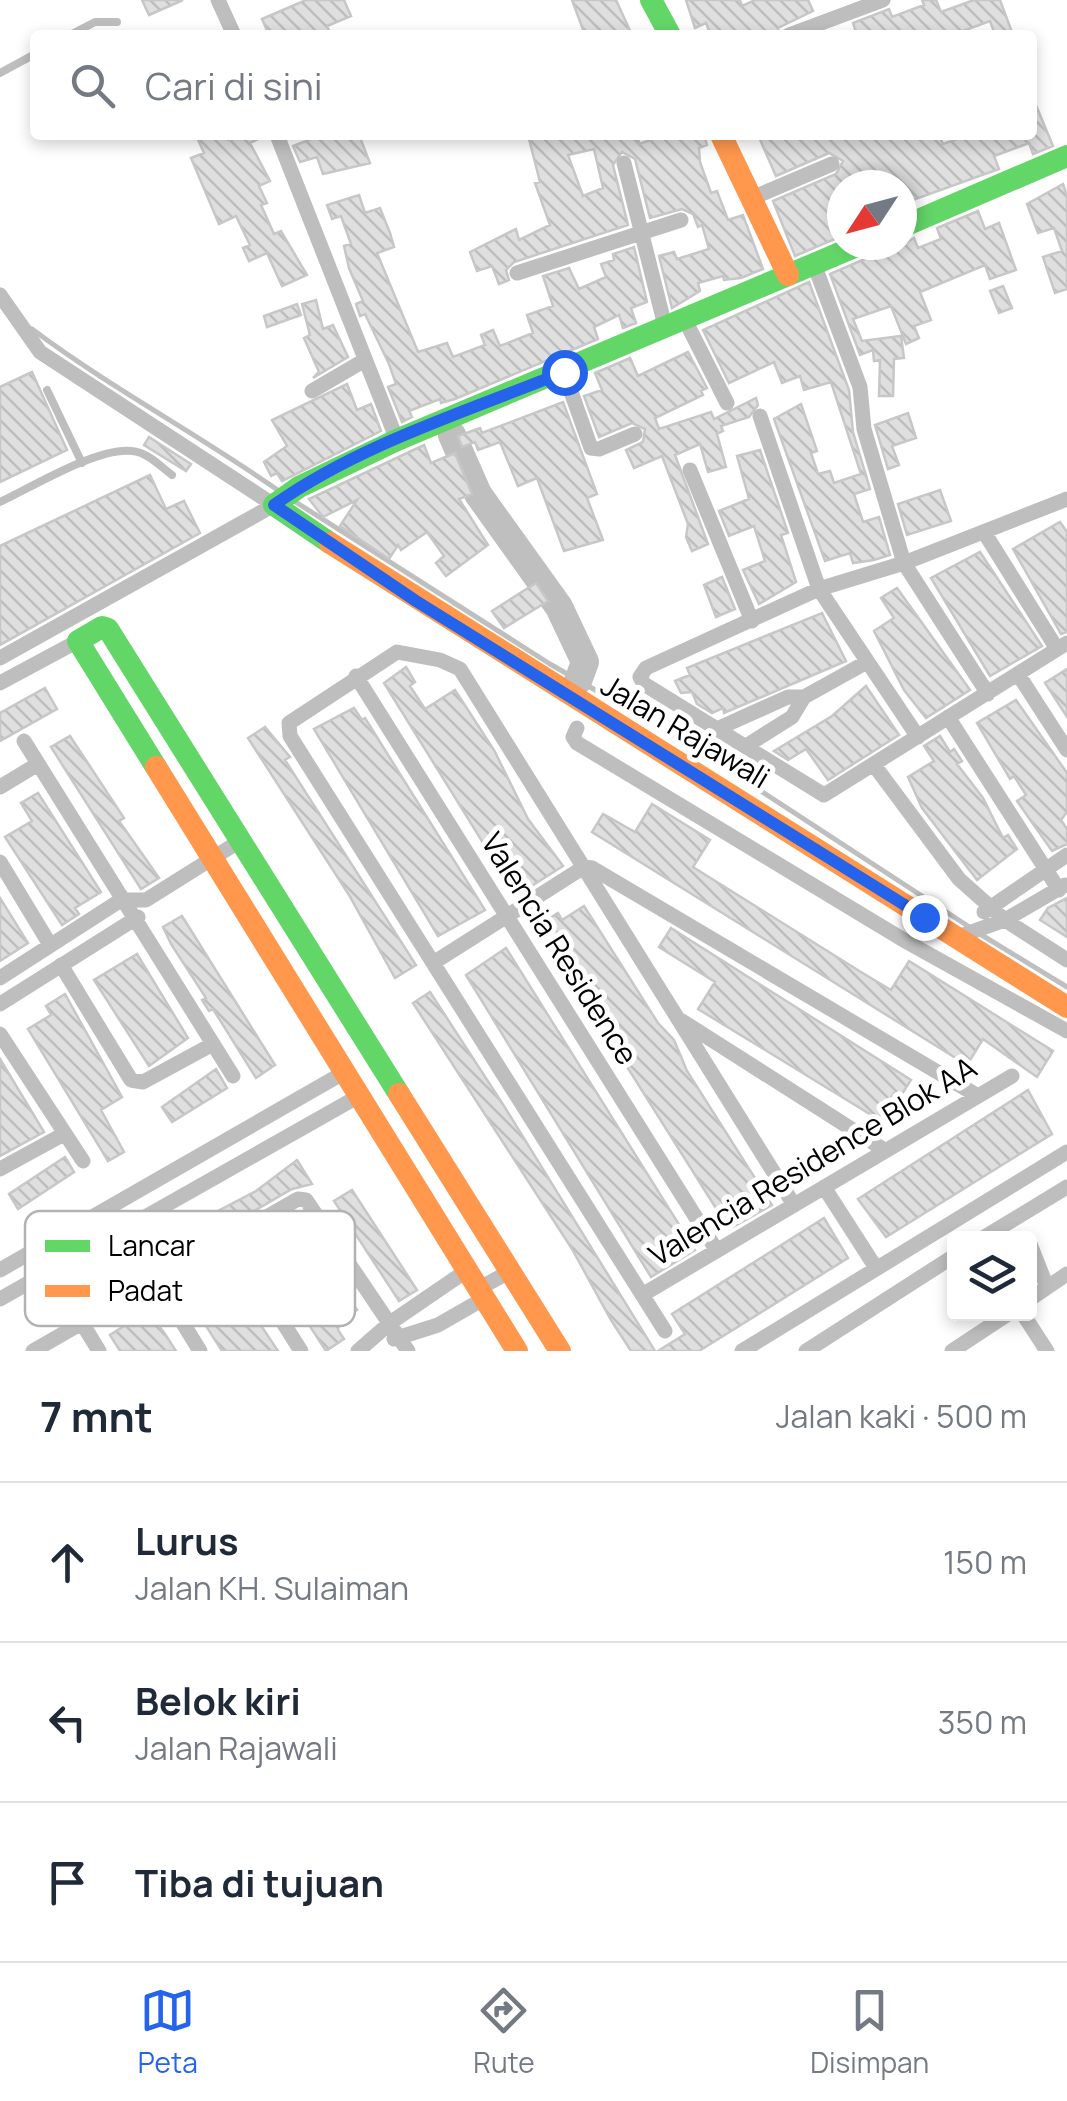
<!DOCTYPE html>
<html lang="id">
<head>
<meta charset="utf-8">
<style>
  :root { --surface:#fff; --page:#f6f6f7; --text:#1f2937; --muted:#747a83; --line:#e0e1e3; --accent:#2563eb }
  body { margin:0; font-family:Manrope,sans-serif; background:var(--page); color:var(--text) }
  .controls { position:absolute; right:30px; bottom:30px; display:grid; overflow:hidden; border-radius:10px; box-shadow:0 5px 15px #0003 }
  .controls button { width:90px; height:90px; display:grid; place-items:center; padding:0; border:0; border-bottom:2px solid var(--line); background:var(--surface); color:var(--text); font:50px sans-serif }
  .compass { position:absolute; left:827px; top:170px; width:90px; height:90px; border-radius:50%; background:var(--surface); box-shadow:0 5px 15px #0003; rotate:234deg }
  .stop { position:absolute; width:30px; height:30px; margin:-22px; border:8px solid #2563eb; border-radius:50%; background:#fff }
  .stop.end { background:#2563eb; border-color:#fff; box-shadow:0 2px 10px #0008 }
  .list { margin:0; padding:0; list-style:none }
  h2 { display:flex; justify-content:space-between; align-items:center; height:130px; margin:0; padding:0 40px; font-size:42px }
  h2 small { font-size:32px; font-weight:400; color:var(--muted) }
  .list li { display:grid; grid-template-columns:65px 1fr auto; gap:30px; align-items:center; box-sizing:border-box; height:160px; padding:0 40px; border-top:2px solid var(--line) }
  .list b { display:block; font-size:38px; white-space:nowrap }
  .list p { margin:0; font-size:32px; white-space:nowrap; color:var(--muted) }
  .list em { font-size:32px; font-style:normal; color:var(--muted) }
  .icon { flex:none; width:55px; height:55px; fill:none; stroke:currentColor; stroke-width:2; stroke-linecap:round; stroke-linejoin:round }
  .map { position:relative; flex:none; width:1067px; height:1351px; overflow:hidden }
  .search { position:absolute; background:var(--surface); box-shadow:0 5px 15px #0003; left:30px; right:30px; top:30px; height:110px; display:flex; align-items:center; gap:25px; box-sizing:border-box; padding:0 35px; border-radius:10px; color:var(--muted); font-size:38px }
  .sheet { height:610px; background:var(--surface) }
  nav { display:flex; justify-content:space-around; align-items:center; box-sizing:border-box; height:140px; border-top:2px solid var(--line); background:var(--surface); font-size:28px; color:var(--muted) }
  nav a { display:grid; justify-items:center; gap:5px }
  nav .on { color:var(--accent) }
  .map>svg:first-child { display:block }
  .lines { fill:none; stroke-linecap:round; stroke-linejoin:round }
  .stream { stroke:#bfbfbf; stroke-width:5 }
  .river { stroke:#bfbfbf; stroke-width:28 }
  .building { fill:url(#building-back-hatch); stroke:#c7c7c7; stroke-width:2.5; fill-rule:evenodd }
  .lane { stroke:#bebebe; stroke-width:8 }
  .street { stroke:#bebebe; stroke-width:15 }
  .fast { stroke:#63d668; stroke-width:22 }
  .slow { stroke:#ff974d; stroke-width:22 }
  .route { stroke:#2563eb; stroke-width:12 }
  .labels { text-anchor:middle; stroke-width:10; stroke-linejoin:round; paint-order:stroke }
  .street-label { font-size:30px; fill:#000; stroke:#fff }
  .key { fill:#fff; stroke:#b2b2b2; stroke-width:2.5 }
  .key-label { font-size:28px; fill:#000 }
</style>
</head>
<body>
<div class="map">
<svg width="1067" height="1351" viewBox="0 0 1067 1351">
  <defs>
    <pattern id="building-back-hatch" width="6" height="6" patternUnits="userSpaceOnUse" patternTransform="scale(2.5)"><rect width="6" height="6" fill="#dfdfdf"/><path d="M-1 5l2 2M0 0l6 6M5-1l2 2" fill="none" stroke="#bebebe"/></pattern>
  </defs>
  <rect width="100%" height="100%" fill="#fff"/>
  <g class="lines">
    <path class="stream" d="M32,329C112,389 200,435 282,493
      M291,499L550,664L684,741L971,928
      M980,934L1067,987"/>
    <path class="river" d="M452,435L478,494L559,607L585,662L578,681"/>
  </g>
  <path class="building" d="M142,0H183L149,15Z
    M306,0H344L351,16L327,26L331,35H269L262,19Z
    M572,0H616L632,35H585Z
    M686,0H740L742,6L755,0H808L813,11L778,28V35H711L706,23L695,28Z
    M922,0H936L941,12L974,0H1000L1013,35L994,32L990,21L952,35H857L853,23L889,9L892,17L924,5Z
    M1033,98L1053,146L1033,154L1029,143L994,156L999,169L913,200L911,194L902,197V185H842V236L795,256L773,201L836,174L843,161L829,153L776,176L758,135H939L943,144L969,135H1032Z
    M196,135H226L228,140L266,135L250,143L270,181L259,186L267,203L261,205L274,234L281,231L307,275L282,286L267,253L249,261L243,248L250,245L236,216L219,224L191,158L204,153Z
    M307,135H359L370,163L323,174L317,157L300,162L293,146L309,140Z
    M528,135H638L639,144L665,135H704L707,145L699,148L700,162L711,193L717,191L728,220L743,215L763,269L741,278L724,280L723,276L698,283L700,291L672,308L659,256L674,252L677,259L709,249L702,225L698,227L693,214L682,209L650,218L635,159L622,152L613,165L628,225L514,262L506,270L509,280L499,284L492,266L477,271L470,252L516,229L519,240L550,225L535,183L540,182ZM594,149L603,188L583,196L568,155Z
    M1063,184L1067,196V289L1055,293L1043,257L1062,251L1054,228L1038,233L1027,204Z
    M359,195L365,213L380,208L390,233L394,247L377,253L418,352L447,343L453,357L485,345L481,335L493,330L500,346L533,333L527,315L553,306L543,276L569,268L579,289L606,277L601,264L614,260L613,254L634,247L647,302L631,308L636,323L623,328L619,315L594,327L598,339L455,399L441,403L440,399L409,411L412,417L402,422L388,387L396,384L389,364L365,314L360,316L356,304L363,301L349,268L344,246L351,244L341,216L332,219L327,205Z
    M978,211L985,229L999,223L1016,270L990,279L985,265L920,292L931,320L914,326L919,338L906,344L891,306L853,319L862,341L901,336L904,358L894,359L893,396H879L880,360L874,361L873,350L860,355L830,274L865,259L880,245H902L914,238L918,248L941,239L937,228Z
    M809,282L849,390L853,432L870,489L854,494L863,522L879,517L890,555L874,560L853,563L850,553L825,561L774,419L801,404L817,451L811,453L818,474L830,471L834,483L861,474L831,382L804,390L800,376L782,383L774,362L729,383L703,330Z
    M1003,286L1012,308L999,313L990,291Z
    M316,300L323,329L333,325L348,357L313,378L319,372L304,338L310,335L302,304Z
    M297,304L301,315L267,327L264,316Z
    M688,352L707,388L701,391L703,395L655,418L659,429L711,412L714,419L756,398L758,405L749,417L721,426L723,431L717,434L726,467L708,472L700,444L675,455L708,544L692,551L686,537L688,524L662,456L634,468L626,450L643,442L645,429L632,423L599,437L584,396L602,390L595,373L630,358L638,376Z
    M32,372L67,450L0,482V387Z
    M347,384L357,410L371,404L381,431L282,481L277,473L271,476L264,462L287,446L272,420Z
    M563,402L597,494L587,498L603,540L564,551L537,478L518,486L500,442L478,450L475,442L462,447L458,436L480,428L482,433Z
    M908,413L916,438L892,446L899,465L888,469L875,425Z
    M149,437L191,464L186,471L144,445Z
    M424,445L431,463L455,453L472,494L459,499L488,545L446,576L436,563L444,556L427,532L401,550L398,545L389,559L340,526L357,500L323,517L309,499Z
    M760,450L788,533L781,535L796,582L759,604L743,570L765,561L754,526L729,536L719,511L749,499L737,456Z
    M150,475L166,509L184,501L200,533L0,645V546Z
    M940,490L951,521L907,535L898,504Z
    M1060,522L1067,532V632L1061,634L1013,549Z
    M980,552L1042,646L990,676L931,578Z
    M722,577L735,609L716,617L704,585Z
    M536,583L548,601L504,628L492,611Z
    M897,588L970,690L926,718L904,690L874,631L894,618L881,598Z
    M822,613L846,661L724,713L723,708L712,713L697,704L692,692L681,693L675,681L690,675L687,668Z
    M406,667L415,682L410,686L425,709L455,690L494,750L528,819L563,866L516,896L384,683Z
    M1067,669V717L1045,683Z
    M866,686L899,735L828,780L806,749L788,760L774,751L832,716Z
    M45,688L57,709L0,741V713Z
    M1016,700L1067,773V812L1061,820L1067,829V844L1052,851L1017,801L1026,795L1014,776L1010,779L977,723Z
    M354,708L362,720L365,718L485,910L438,936L314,729Z
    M265,727L290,757L285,760L416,965L395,978L349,895L248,738Z
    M70,736L124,818L119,821L159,878L141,889L51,747Z
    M940,736L950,752L954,749L962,761L957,764L983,798L1003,838L1008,835L1017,849L977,880L922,808L908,777L934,761L924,746Z
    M38,793L101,892L75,908L79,914L62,925L5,837L32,821L21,803Z
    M652,804L710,840L693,867L861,972L891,990L909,961L1053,1051L1037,1077L983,1039L967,1065L592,832L603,814L635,832Z
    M0,898L28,943L0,961Z
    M1067,898V937L1040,920L1048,908Z
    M584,906L658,1023L674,1040L687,1071L772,1205L729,1229L538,925L558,913L562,920Z
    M182,916L275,1065L256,1078L213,1009L209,1011L202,1000L206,998L171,944L163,927Z
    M671,928L911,1080L900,1097L894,1093L878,1119L698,1009L715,982L659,947Z
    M506,948L695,1250L651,1277L466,975Z
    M137,954L188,1038L149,1066L94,980Z
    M430,992L504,1106L655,1351H631L611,1320L572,1249L413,1003Z
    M65,994L122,1097L101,1110L124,1152L108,1161L28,1029L51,1015L46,1006Z
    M0,1059L44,1132L0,1156Z
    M216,1069L227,1088L172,1122L162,1107Z
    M1028,1090L1052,1134L886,1237L858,1199Z
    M65,1157L74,1172L18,1209L9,1194Z
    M297,1160L312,1184L292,1189L183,1252L176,1241L194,1230L191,1225L256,1191Z
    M352,1190L417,1290L399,1301L334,1201Z
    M824,1218L848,1258L699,1351H658L685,1334L672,1314Z
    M302,1224L357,1310L340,1321L338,1330L344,1339L326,1351L261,1251Z
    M225,1267L232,1282L278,1351H222L208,1329L184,1290Z
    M148,1311L165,1334L176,1351H120L110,1335Z"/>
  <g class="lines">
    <path class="lane" d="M70,35L95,22H117
      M0,73L35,54
      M47,390L82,463
      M0,502C32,487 97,447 132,451C147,452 160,466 172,475"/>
    <path class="street" d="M218,0L234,35
      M789,35L883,0
      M277,135L397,440
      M624,163L666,330
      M752,198L832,164
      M814,264L860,387L864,429L904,563L988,694
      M517,273L681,220
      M0,295L40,352L274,505L0,658
      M686,322L727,403
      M564,372L591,448L599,449L635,434
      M312,391L365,360
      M760,416L819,589L918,737
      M690,470L752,621
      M1067,499L904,563L819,589L646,668L640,677L644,684L824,795L1067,643
      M984,532L1057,649
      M1018,674L1067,750
      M356,676L717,1251
      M0,683L78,641
      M948,717L1059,890
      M577,728L573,737L577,743L907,942L1067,1031
      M719,728L788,697H804L867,662
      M24,741L233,1076
      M746,746L792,717L804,697
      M874,765L959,879L1005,920L1067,960
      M0,787L38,764
      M0,862L49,943
      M984,912L1067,855
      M957,937L1005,920L1065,885
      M433,963L584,867L592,868L978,1096
      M61,965L131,1080L143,1082L213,1044
      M0,978L121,900H146L240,841
      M0,1004L138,917
      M682,1021L886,1151
      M0,1034L83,1161
      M0,1169L64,1134
      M824,1187L876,1268
      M983,1238L1067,1187
      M230,1239L301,1351
      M1030,1244L1047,1287
      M0,1270L345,1072
      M157,1281L200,1351
      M478,1289L509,1272
      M642,1295L1012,1076
      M0,1299L359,1096
      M1030,1299L1067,1274
      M1023,1314L1047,1351
      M82,1323L99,1351
      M665,1331L290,736L289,723L397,652L440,660L460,669L794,1205
      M394,1339L438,1325L485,1298
      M33,1351L298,1199L306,1200L408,1351
      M358,1351L390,1323L466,1271
      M742,1351L1067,1152
      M806,1351L954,1256
      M952,1351L1008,1314"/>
    <path class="fast" d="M651,0L670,35
      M902,227L1067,156
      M330,543L274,505L299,487L397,440L859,245
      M156,767L78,641L102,627L108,629L399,1094"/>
    <path class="slow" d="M721,135L788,275
      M330,543L1067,1007
      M156,767L517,1351
      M399,1094L560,1351"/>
  </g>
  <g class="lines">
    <path class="route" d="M564,372C468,411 360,444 274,505L416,601L924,917"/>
  </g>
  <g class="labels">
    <g class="street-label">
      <text transform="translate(685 732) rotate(31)" y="10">Jalan Rajawali</text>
      <text transform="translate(559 949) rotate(58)" y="10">Valencia Residence</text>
      <text transform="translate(813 1162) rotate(-31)" y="10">Valencia Residence Blok AA</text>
    </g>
  </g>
  <rect x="25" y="1211" width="330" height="115" rx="15" class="key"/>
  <rect x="45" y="1240" width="45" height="12" fill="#63d668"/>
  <rect x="45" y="1285" width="45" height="12" fill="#ff974d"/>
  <g class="key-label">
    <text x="108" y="1256">Lancar</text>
    <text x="108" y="1301">Padat</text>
  </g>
</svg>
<div class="controls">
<button><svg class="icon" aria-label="layers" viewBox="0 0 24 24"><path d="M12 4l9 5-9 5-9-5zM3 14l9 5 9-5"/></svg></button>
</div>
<svg class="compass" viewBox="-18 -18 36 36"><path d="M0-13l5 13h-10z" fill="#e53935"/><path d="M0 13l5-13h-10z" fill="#747a83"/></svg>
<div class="stop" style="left:564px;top:372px"></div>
<div class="stop end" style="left:924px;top:917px"></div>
<div class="search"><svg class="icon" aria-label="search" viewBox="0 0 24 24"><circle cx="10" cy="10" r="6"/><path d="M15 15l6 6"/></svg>Cari di sini</div>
</div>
<section class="sheet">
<h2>7 mnt<small>Jalan kaki · 500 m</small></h2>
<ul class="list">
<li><svg class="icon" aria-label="ahead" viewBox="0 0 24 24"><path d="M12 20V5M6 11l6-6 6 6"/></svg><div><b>Lurus</b><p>Jalan KH. Sulaiman</p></div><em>150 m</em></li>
<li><svg class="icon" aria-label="left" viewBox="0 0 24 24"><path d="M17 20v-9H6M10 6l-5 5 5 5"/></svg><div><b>Belok kiri</b><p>Jalan Rajawali</p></div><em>350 m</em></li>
<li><svg class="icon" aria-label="arrive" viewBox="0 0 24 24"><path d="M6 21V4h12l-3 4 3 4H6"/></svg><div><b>Tiba di tujuan</b></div></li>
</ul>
</section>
<nav>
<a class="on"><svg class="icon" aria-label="map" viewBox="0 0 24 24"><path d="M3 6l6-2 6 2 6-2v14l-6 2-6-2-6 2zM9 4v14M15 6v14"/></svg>Peta</a>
<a><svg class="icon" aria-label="directions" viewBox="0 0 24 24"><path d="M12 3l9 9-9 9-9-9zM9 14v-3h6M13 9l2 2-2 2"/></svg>Rute</a>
<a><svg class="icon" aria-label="saved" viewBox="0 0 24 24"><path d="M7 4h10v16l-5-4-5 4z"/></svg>Disimpan</a>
</nav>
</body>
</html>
